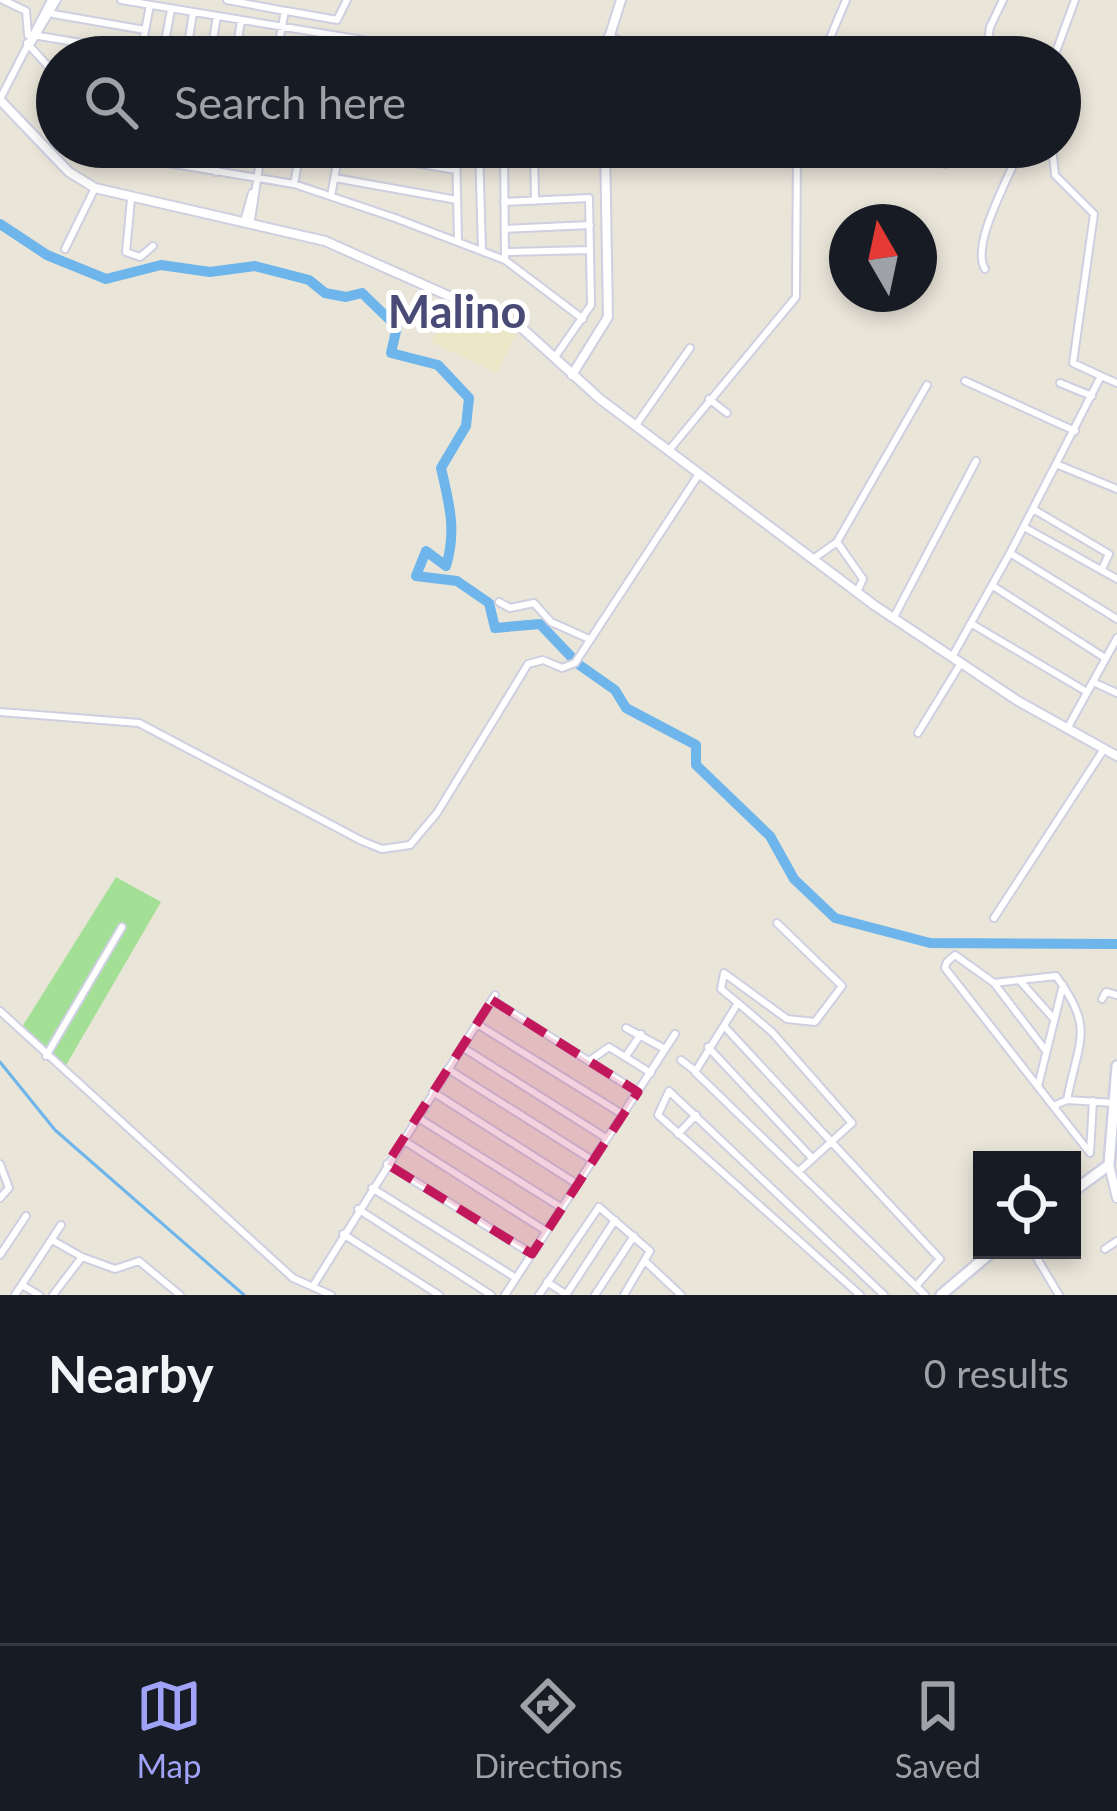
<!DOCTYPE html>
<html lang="en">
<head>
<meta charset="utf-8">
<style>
  :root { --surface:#171b24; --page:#20242c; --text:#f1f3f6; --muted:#9ea1a6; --line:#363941; --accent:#9fa2f6 }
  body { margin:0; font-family:Lato,sans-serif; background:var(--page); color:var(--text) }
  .controls { position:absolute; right:36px; bottom:36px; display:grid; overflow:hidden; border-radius:0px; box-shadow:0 6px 18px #0003 }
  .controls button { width:108px; height:108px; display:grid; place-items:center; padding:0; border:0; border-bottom:3px solid var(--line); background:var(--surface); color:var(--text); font:60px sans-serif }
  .compass { position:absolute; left:829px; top:204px; width:108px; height:108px; border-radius:50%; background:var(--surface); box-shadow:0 6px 18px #0003; rotate:351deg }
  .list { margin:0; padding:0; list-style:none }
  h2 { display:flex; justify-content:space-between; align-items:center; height:156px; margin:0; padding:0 48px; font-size:51px }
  h2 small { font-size:39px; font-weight:400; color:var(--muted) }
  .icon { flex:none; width:66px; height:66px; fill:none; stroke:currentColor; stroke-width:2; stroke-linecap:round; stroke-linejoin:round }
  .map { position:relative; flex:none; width:1117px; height:1295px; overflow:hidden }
  .search { position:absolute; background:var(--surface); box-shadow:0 6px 18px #0003; left:36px; right:36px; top:36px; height:132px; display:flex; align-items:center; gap:30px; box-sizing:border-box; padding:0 42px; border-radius:66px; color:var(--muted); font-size:45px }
  .sheet { height:348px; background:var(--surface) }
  nav { display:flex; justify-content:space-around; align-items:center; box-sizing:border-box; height:168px; border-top:3px solid var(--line); background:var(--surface); font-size:33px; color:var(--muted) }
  nav a { display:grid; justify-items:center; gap:6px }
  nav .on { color:var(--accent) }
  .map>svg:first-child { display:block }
  .education { fill:#ece6c8 }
  .green { fill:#a3e096 }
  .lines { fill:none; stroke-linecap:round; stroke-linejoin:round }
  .stream { stroke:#6db5eb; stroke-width:3 }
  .river { stroke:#6db5eb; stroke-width:10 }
  .minor-casing { stroke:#cecfe0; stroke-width:10 }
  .tertiary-casing { stroke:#cecfe0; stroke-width:12 }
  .secondary-casing { stroke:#cecfe0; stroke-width:14 }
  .minor { stroke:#fff; stroke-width:6 }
  .tertiary { stroke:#fff; stroke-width:8 }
  .secondary { stroke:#fff; stroke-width:9 }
  .marked { fill:#c2185b; fill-opacity:0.2; stroke:#c2185b; stroke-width:9; stroke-dasharray:24 15; stroke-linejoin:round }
  .labels { text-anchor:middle; stroke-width:10; stroke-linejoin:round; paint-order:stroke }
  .quarter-label { font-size:45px; font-weight:bold; fill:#494a76; stroke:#fff }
</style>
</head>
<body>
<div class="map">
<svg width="1117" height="1295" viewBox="0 0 1117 1295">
  <rect width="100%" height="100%" fill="#eae5d9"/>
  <path class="education" d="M449,304L516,335L497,373L431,342Z"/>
  <path class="green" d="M116,877L161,902L65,1067L22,1027Z"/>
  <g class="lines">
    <path class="stream" d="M0,1062L55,1130L244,1295"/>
    <path class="river" d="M0,224L47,255L106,279L161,265L210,272L255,266L309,280L325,293L346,297L362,293L397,327L391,353L438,365L469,398L466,426L441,468C449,503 457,530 446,566L426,551L416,576L457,581L489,603L495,628L540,624L578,664L615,690L626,708L696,745V765L770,836L794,879L835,918L930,943L1117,944"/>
    <defs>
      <path id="minor" d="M3,0L26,11L28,35
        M121,0L466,57
        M227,0L285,11L276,57
        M287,11L337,20L347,0
        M53,14L145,30
        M39,36L141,53
        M608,36L657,55L664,43
        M27,43L57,76
        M30,45L57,0
        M140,57L150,5
        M162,57L171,10
        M186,57L193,13
        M210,57L217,17
        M235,57L241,21
        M317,57L320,34
        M357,57L360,40
        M822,57L846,0
        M986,57L990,27L1003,0
        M1054,57L1075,0
        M0,99L51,0
        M113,147L168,163L294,184L395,218L505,260L583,319
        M456,147L458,242
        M479,147L482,250
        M504,147L505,260
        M534,147L535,201
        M1052,147L1055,175L1094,214L1073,363L1101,376
        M340,150L456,170
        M168,163L171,147
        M945,164L951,147
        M192,167L196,147
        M216,172L220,147
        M335,178L457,200
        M294,184L301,147
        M331,196L340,147
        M131,199L126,252L140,257L153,246
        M504,202L589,198L591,305L555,357
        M245,218L252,193
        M251,220L262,147
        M505,229L590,225
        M65,249L95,188
        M505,252L590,250
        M985,269C970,245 1009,178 1021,147
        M965,381L1075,431
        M1060,383L1092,396
        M709,399L727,413
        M636,425L690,348
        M670,449L796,297L797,147
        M1056,464L1101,376L1117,383
        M1033,509L1109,554L1102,569
        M1024,527L1117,579
        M837,542L863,579L857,592
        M1010,553L1056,464L1117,489
        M813,559L837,542L927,385
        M993,586L1105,658
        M499,602L510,608L534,603L551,622L589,639
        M894,617L976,461
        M972,624L1087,692
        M952,657L1010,553L1117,619
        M1093,682L1117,693
        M0,712L139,723L362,841L382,849L410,845L437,813L528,664L543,660L562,668L575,663L699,474
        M1067,729L1117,638
        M918,733L961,663
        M994,918L1104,749
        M1021,982L1054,1019
        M994,983L1056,976C1095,1029 1079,1038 1067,1100L1053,1106
        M1102,999L1106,992L1117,995
        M492,1000L636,1091
        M738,1003L721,989L724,973L787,1019L815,1022L842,986L777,923
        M0,1011L293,1278L331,1295
        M477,1024L622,1114
        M724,1026L940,1259L916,1286
        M626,1028L665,1049
        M462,1047L606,1138
        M708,1047L812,1158
        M1046,1051L994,983L955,955L947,962L945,968L1090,1153L1093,1101
        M46,1056L122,927
        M626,1056L641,1034
        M681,1060L694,1070
        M589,1061L609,1047L651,1073
        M448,1069L592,1160
        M1038,1086L1063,985
        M433,1092L577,1184
        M1067,1100L1114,1103
        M417,1117L562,1208
        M678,1134L696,1115
        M403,1140L546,1231
        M0,1164L9,1188L0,1198
        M387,1164L532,1254
        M798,1172L852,1123L772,1032L738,1003L695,1072L925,1295
        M372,1188L516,1278
        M358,1209L491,1295
        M343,1234L439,1295
        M52,1240L82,1257
        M1105,1249L1117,1241
        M1032,1250L1059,1295
        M0,1255L26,1216
        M646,1262L681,1295
        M547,1282L567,1295
        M22,1285L39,1295
        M313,1286L495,995
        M15,1295L61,1225
        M53,1295L82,1257L115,1269L139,1261L180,1295
        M505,1295L675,1034
        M539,1295L599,1207L650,1251L624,1295
        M566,1295L615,1220
        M595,1295L634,1236
        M860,1295L658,1115L669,1091L884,1295"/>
      <path id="tertiary" d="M603,57L621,0
        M0,100L69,172L95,188L325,241L523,329L600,399L874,605L1018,701L1117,756
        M572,375L608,317L605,147
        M1109,1165L1117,1198"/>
      <path id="secondary" d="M1072,1192L1109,1165L1117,1066
        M941,1295L994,1250"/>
    </defs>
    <use href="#minor" class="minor-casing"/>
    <use href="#tertiary" class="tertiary-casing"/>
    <use href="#secondary" class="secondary-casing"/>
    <use href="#minor" class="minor"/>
    <use href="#tertiary" class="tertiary"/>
    <use href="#secondary" class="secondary"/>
  </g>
  <path class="marked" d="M492,1000L638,1092L532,1254L387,1164Z"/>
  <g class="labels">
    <g class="quarter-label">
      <text x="457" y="328">Malino</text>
    </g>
  </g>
</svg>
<div class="controls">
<button><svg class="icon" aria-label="locate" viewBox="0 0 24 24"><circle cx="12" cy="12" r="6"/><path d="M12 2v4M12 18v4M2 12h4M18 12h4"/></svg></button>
</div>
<svg class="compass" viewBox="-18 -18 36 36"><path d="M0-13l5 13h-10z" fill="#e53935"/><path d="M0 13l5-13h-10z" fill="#9ea1a6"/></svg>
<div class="search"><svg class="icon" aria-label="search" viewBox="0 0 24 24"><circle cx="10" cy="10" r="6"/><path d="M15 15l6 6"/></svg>Search here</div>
</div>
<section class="sheet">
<h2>Nearby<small>0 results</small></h2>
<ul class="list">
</ul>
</section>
<nav>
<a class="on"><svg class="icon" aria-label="map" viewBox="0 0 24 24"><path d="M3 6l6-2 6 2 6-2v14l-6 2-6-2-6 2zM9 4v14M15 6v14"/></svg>Map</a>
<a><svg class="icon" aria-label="directions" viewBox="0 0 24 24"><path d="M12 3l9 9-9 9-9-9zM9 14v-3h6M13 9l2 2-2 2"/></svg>Directions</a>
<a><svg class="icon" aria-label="saved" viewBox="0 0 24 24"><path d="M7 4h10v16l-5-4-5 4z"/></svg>Saved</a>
</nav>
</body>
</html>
